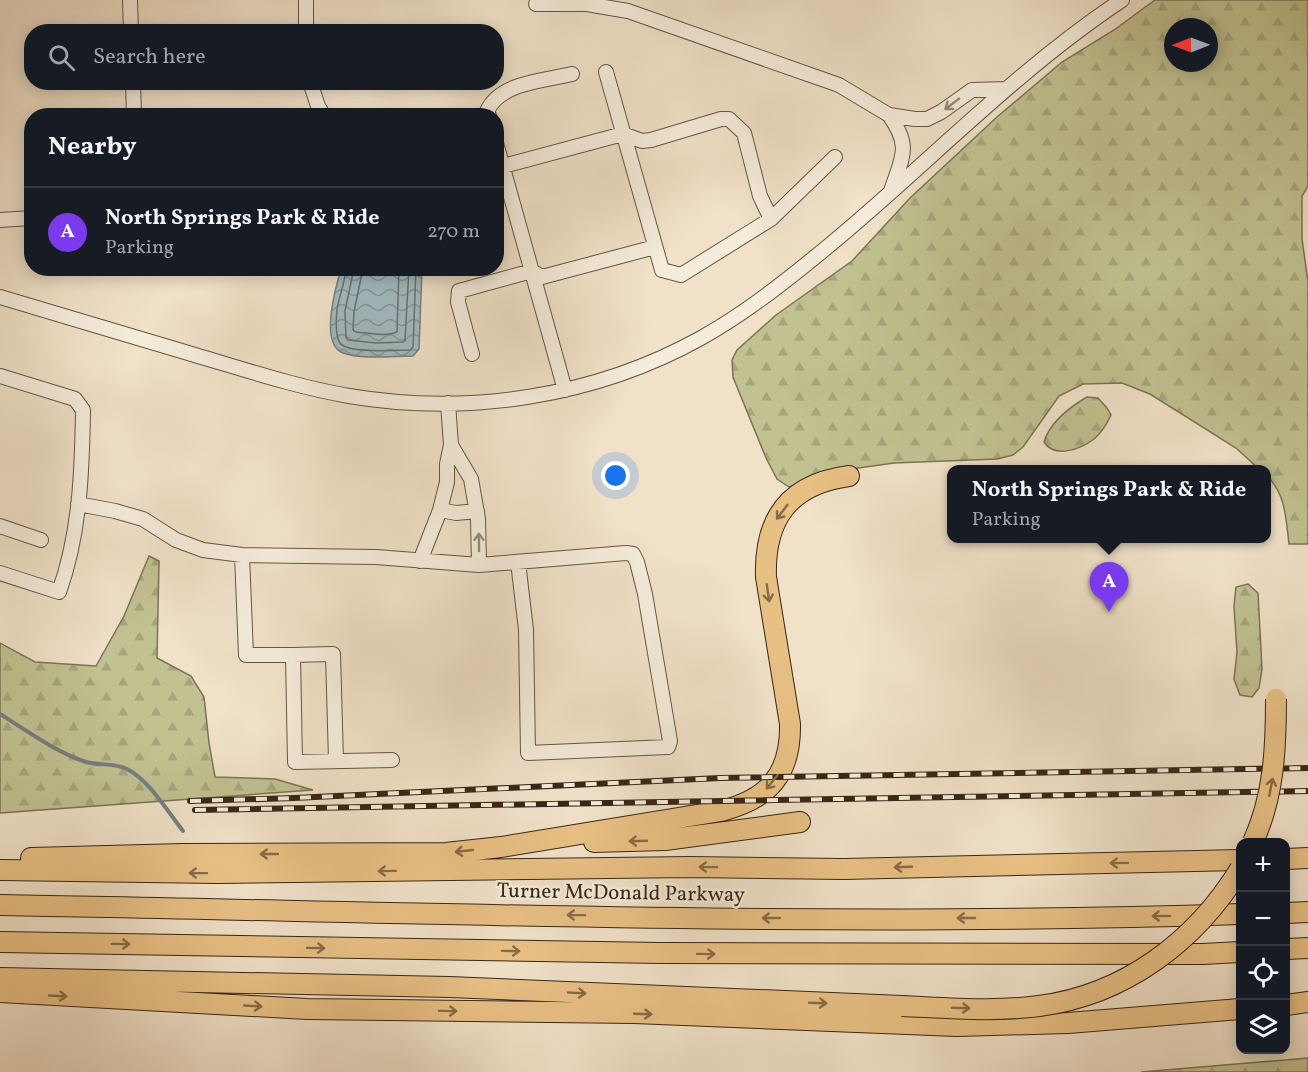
<!DOCTYPE html>
<html lang="en">
<head>
<meta charset="utf-8">
<style>
  :root { --surface:#171b24; --page:#20242c; --text:#f1f3f6; --muted:#9ea1a6; --line:#363941; --accent:#7c3aed }
  body { margin:0; font-family:Vollkorn,serif; background:var(--page); color:var(--text) }
  .controls { position:absolute; right:18px; bottom:18px; display:grid; overflow:hidden; border-radius:12px; box-shadow:0 3px 15px #0003 }
  .controls button { width:54px; height:54px; display:grid; place-items:center; padding:0; border:0; border-bottom:2px solid var(--line); background:var(--surface); color:var(--text); font:30px sans-serif }
  .compass { position:absolute; left:1164px; top:18px; width:54px; height:54px; border-radius:50%; background:var(--surface); box-shadow:0 3px 15px #0003; rotate:269deg }
  .you { position:absolute; left:616px; top:476px; width:21px; height:21px; margin:-15px; border:4px solid #fff; border-radius:50%; background:#1a73e8; box-shadow:0 0 0 9px #1a73e833 }
  .badge { display:grid; place-items:center; width:39px; height:39px; border-radius:50%; background:var(--accent); color:#fff; font-size:20px; font-weight:700 }
  .pin { position:absolute; translate:-50% -50px; filter:drop-shadow(0 2px 3px #0008) }
  .pin::after { content:''; position:absolute; top:32px; width:21px; height:18px; background:inherit; clip-path:polygon(0 0,100% 0,50% 100%) }
  .popup { position:absolute; left:947px; top:465px; width:324px; height:78px; box-sizing:border-box; display:grid; place-content:center; border-radius:12px; background:var(--surface); filter:drop-shadow(0 2px 4px #0005); font-size:20px; white-space:nowrap; color:var(--muted) }
  .popup b { font-size:22px; color:var(--text) }
  .popup::after { content:''; position:absolute; left:50%; top:100%; margin-left:-12px; border:12px solid transparent; border-top-color:var(--surface) }
  .list { margin:0; padding:0; list-style:none }
  h2 { display:flex; justify-content:space-between; align-items:center; height:78px; margin:0; padding:0 24px; font-size:26px }
  h2 small { font-size:20px; font-weight:400; color:var(--muted) }
  .list li { display:grid; grid-template-columns:39px 1fr auto; gap:18px; align-items:center; box-sizing:border-box; height:90px; padding:0 24px; border-top:2px solid var(--line) }
  .list b { display:block; font-size:22px; white-space:nowrap }
  .list p { margin:0; font-size:20px; white-space:nowrap; color:var(--muted) }
  .list em { font-size:20px; font-style:normal; color:var(--muted) }
  .icon { flex:none; width:33px; height:33px; fill:none; stroke:currentColor; stroke-width:2; stroke-linecap:round; stroke-linejoin:round }
  .map { position:relative; flex:none; width:1308px; height:1072px; overflow:hidden }
  .search { position:absolute; background:var(--surface); box-shadow:0 3px 15px #0003; left:24px; top:24px; width:480px; height:66px; display:flex; align-items:center; gap:15px; box-sizing:border-box; padding:0 21px; border-radius:24px; color:var(--muted); font-size:22px }
  .panel { position:absolute; background:var(--surface); box-shadow:0 3px 15px #0003; left:24px; top:108px; width:480px; height:168px; border-radius:24px }
  .map>svg:first-child { display:block }
  .forest { fill:url(#forest-firs); stroke:#7c7454; stroke-width:1.5; fill-rule:evenodd }
  .water { fill:url(#water-waves); stroke:#777f7d; stroke-width:1.5 }
  .lines { fill:none; stroke-linecap:round; stroke-linejoin:round }
  .shore { stroke:#6c706c; stroke-width:1.5 }
  .stream { stroke:#777f7d; stroke-width:4 }
  .minor-casing { stroke:#655542; stroke-width:16 }
  .highway-casing { stroke:#372616; stroke-width:22 }
  .minor { stroke:#f5ecdb; stroke-width:14 }
  .highway { stroke:#e8c084; stroke-width:20 }
  .rail-casing { stroke:#372616; stroke-width:6 }
  .rail { stroke:#f5ecdb; stroke-width:4; stroke-dasharray:11; stroke-linecap:butt }
  .highway-bridge-casing { stroke:#372616; stroke-width:22; stroke-linecap:butt }
  .highway-bridge { stroke:#e8c084; stroke-width:20 }
  .oneway { stroke:#968978 }
  .oneway2 { stroke:#876b48 }
  .labels { text-anchor:middle; stroke-width:5; stroke-linejoin:round; paint-order:stroke }
  .street-label { font-size:21px; fill:#372616; stroke:#f5ecdb }
</style>
</head>
<body>
<div class="map">
<svg width="1308" height="1072" viewBox="0 0 1308 1072">
  <defs>
    <pattern id="forest-firs" width="22" height="20" patternUnits="userSpaceOnUse" patternTransform="scale(1.5)"><rect width="22" height="20" fill="#c1c191"/><path d="M5 1l3.5 6h-7zM16 11l3.5 6h-7z" fill="#a6a67c"/></pattern>
    <pattern id="water-waves" width="16" height="10" patternUnits="userSpaceOnUse" patternTransform="scale(1.5)"><rect width="16" height="10" fill="#a1bac1"/><path d="M0 5q4-4 8 0t8 0" fill="none" stroke="#84979c"/></pattern>
  </defs>
  <rect width="100%" height="100%" fill="#f0e1c8"/>
  <filter id="stains"><feTurbulence type="fractalNoise" baseFrequency=".00333" numOctaves="4"/><feColorMatrix values="0 0 0 0 .2 0 0 0 0 .09 0 0 0 0 .02 0 0 0 .5 -.17"/></filter>
  <radialGradient id="worn" r=".72"><stop offset=".6" stop-color="#630" stop-opacity="0"/><stop offset="1" stop-color="#630" stop-opacity=".3"/></radialGradient>
  <path class="forest" d="M1155,0H1308V186L1302,196V239L1308,282V544H1289C1286,520 1286,494 1267,476L1266,470L1259,469L1236,448L1150,394L1122,383L1083,384L1059,396L1023,447L1013,455L997,459L894,463L837,471L789,487L777,479L766,458L733,377L732,360L737,350L776,315L852,261L910,198L997,117L1062,62L1114,30ZM1173,27H1209V63H1173Z
    M1087,397L1098,398L1107,408L1111,415C1107,424 1101,433 1094,439C1081,449 1055,459 1044,442C1050,422 1070,407 1087,397Z
    M149,556L159,561L157,658L191,676L204,697L209,743L215,777L275,779L313,790L0,813V643L35,662L96,666L124,616Z
    M1248,584L1258,593L1262,669L1259,688L1252,697L1240,695L1234,679L1237,652L1234,606L1236,587Z
    M1308,1058V1072H1141Z"/>
  <path class="water" d="M341,269H422L419,349L413,356C393,356 362,360 343,353C319,344 336,286 341,269Z"/>
  <g class="lines">
    <path class="shore" d="M346,268C345,283 339,296 337,310C336,320 335,335 340,343C348,354 396,350 410,350L413,347L416,268
      M354,268L345,311L346,337L348,340L376,343L403,342L405,341L409,268
      M363,268L354,312L353,330L356,332C369,333 385,337 397,332L399,268"/>
    <path class="stream" d="M0,714C27,731 56,752 86,762C99,766 113,762 127,769C149,780 168,812 183,831"/>
    <defs>
      <path id="minor" d="M130,0L131,32
        M306,0V32
        M536,4H587L628,11L839,85L889,115
        M606,72L662,270L681,275L771,219L835,157
        M133,82L134,116
        M310,82L318,106L324,116
        M489,116L487,111C501,82 543,81 572,74
        M496,143L565,390
        M503,166L623,134L642,141L651,140L721,119H729L744,133L760,196L771,219
        M891,191C902,157 912,147 889,115L915,119H927L941,112L972,90L1006,89
        M0,220L32,218
        M0,297C65,316 130,336 195,355C246,370 297,387 349,396C468,416 595,397 701,338C744,314 782,284 820,253C922,170 1012,73 1122,0
        M472,354L458,302L459,291L532,271L542,277L655,247
        M0,376L75,399L83,410C82,472 80,534 59,592L0,573
        M451,445L471,479L478,519L479,565
        M78,504L115,511L143,519L176,540L203,550L242,555L376,557L479,565L626,553L633,554L637,562L645,594L670,741L668,747L528,753L526,630L518,562
        M440,510L456,513L477,511
        M0,526L41,540
        M242,555L246,655H293L295,762L392,760
        M420,561L440,510L447,482V464L451,445L448,403
        M293,655L333,654L336,761"/>
      <path id="highway" d="M594,842L665,840L800,822
        M31,858L182,854L446,853L501,847L721,811C769,799 791,774 790,724L766,577C764,518 790,484 849,476
        M1286,859L1308,858
        M0,870L217,873L690,867L844,869L1240,860
        M0,905C413,912 828,928 1240,914
        M1286,913L1308,912
        M0,942L660,953L1203,954L1240,952
        M1286,949L1308,948
        M0,978L449,987L902,1006
        M0,992L307,1009L634,1013L957,1026L1068,1023L1240,1009
        M1286,1005L1308,1002"/>
    </defs>
    <use href="#minor" class="minor-casing"/>
    <use href="#highway" class="highway-casing"/>
    <use href="#minor" class="minor"/>
    <use href="#highway" class="highway"/>
    <defs>
      <path id="rail" d="M190,801L294,798L720,778L1308,768
        M195,810L1308,791"/>
    </defs>
    <use href="#rail" class="rail-casing"/>
    <use href="#rail" class="rail"/>
    <defs>
      <path id="highway-bridge" d="M1253,842C1274,796 1276,749 1276,699
        M902,1006C948,1008 994,1012 1039,1006C1125,995 1196,941 1240,869"/>
    </defs>
    <use href="#highway-bridge" class="highway-bridge-casing"/>
    <use href="#highway-bridge" class="highway-bridge"/>
  </g>
  <defs><path id="oneway-shaft" d="M-6 0H5M1.5-3L5.5 0L1.5 3" fill="none" stroke-width="1.6" stroke-linecap="round" stroke-linejoin="round" transform="scale(1.5)"/></defs>
  <g class="oneway">
    <use href="#oneway-shaft" transform="translate(952 104) rotate(143)"/>
    <use href="#oneway-shaft" transform="translate(479 542) rotate(-91)"/>
  </g>
  <g class="oneway2">
    <use href="#oneway-shaft" transform="translate(782 512) rotate(127)"/>
    <use href="#oneway-shaft" transform="translate(768 593) rotate(82)"/>
    <use href="#oneway-shaft" transform="translate(772 782) rotate(129)"/>
    <use href="#oneway-shaft" transform="translate(1271 787) rotate(-79)"/>
    <use href="#oneway-shaft" transform="translate(638 841) rotate(178)"/>
    <use href="#oneway-shaft" transform="translate(464 851) rotate(174)"/>
    <use href="#oneway-shaft" transform="translate(269 854) rotate(180)"/>
    <use href="#oneway-shaft" transform="translate(1119 863) rotate(179)"/>
    <use href="#oneway-shaft" transform="translate(708 867) rotate(-179)"/>
    <use href="#oneway-shaft" transform="translate(903 867) rotate(178)"/>
    <use href="#oneway-shaft" transform="translate(387 871) rotate(179)"/>
    <use href="#oneway-shaft" transform="translate(198 873) rotate(-179)"/>
    <use href="#oneway-shaft" transform="translate(576 915) rotate(-179)"/>
    <use href="#oneway-shaft" transform="translate(1161 916) rotate(179)"/>
    <use href="#oneway-shaft" transform="translate(771 918) rotate(-180)"/>
    <use href="#oneway-shaft" transform="translate(966 918) rotate(180)"/>
    <use href="#oneway-shaft" transform="translate(121 944) rotate(1)"/>
    <use href="#oneway-shaft" transform="translate(316 948) rotate(1)"/>
    <use href="#oneway-shaft" transform="translate(511 951) rotate(1)"/>
    <use href="#oneway-shaft" transform="translate(706 954) rotate(1)"/>
    <use href="#oneway-shaft" transform="translate(577 993) rotate(3)"/>
    <use href="#oneway-shaft" transform="translate(58 996) rotate(3)"/>
    <use href="#oneway-shaft" transform="translate(818 1003) rotate(2)"/>
    <use href="#oneway-shaft" transform="translate(253 1006) rotate(3)"/>
    <use href="#oneway-shaft" transform="translate(961 1008) rotate(2)"/>
    <use href="#oneway-shaft" transform="translate(448 1011) rotate(1)"/>
    <use href="#oneway-shaft" transform="translate(643 1014) rotate(2)"/>
  </g>
  <g class="labels">
    <g class="street-label">
      <text transform="translate(621 892) rotate(1)" y="7">Turner McDonald Parkway</text>
    </g>
  </g>
  <rect width="100%" height="100%" filter="url(#stains)"/>
  <rect width="100%" height="100%" fill="url(#worn)"/>
</svg>
<div class="controls">
<button>+</button>
<button>−</button>
<button><svg class="icon" aria-label="locate" viewBox="0 0 24 24"><circle cx="12" cy="12" r="6"/><path d="M12 2v4M12 18v4M2 12h4M18 12h4"/></svg></button>
<button><svg class="icon" aria-label="layers" viewBox="0 0 24 24"><path d="M12 4l9 5-9 5-9-5zM3 14l9 5 9-5"/></svg></button>
</div>
<svg class="compass" viewBox="-18 -18 36 36"><path d="M0-13l5 13h-10z" fill="#e53935"/><path d="M0 13l5-13h-10z" fill="#9ea1a6"/></svg>
<div class="you"></div>
<div class="pin badge" style="left:1109px;top:612px">A</div>
<div class="popup"><b>North Springs Park &amp; Ride</b>Parking</div>
<div class="search"><svg class="icon" aria-label="search" viewBox="0 0 24 24"><circle cx="10" cy="10" r="6"/><path d="M15 15l6 6"/></svg>Search here</div>
<section class="panel">
<h2>Nearby<small></small></h2>
<ul class="list">
<li><span class="badge">A</span><div><b>North Springs Park &amp; Ride</b><p>Parking</p></div><em>270 m</em></li>
</ul>
</section>
</div>
</body>
</html>
